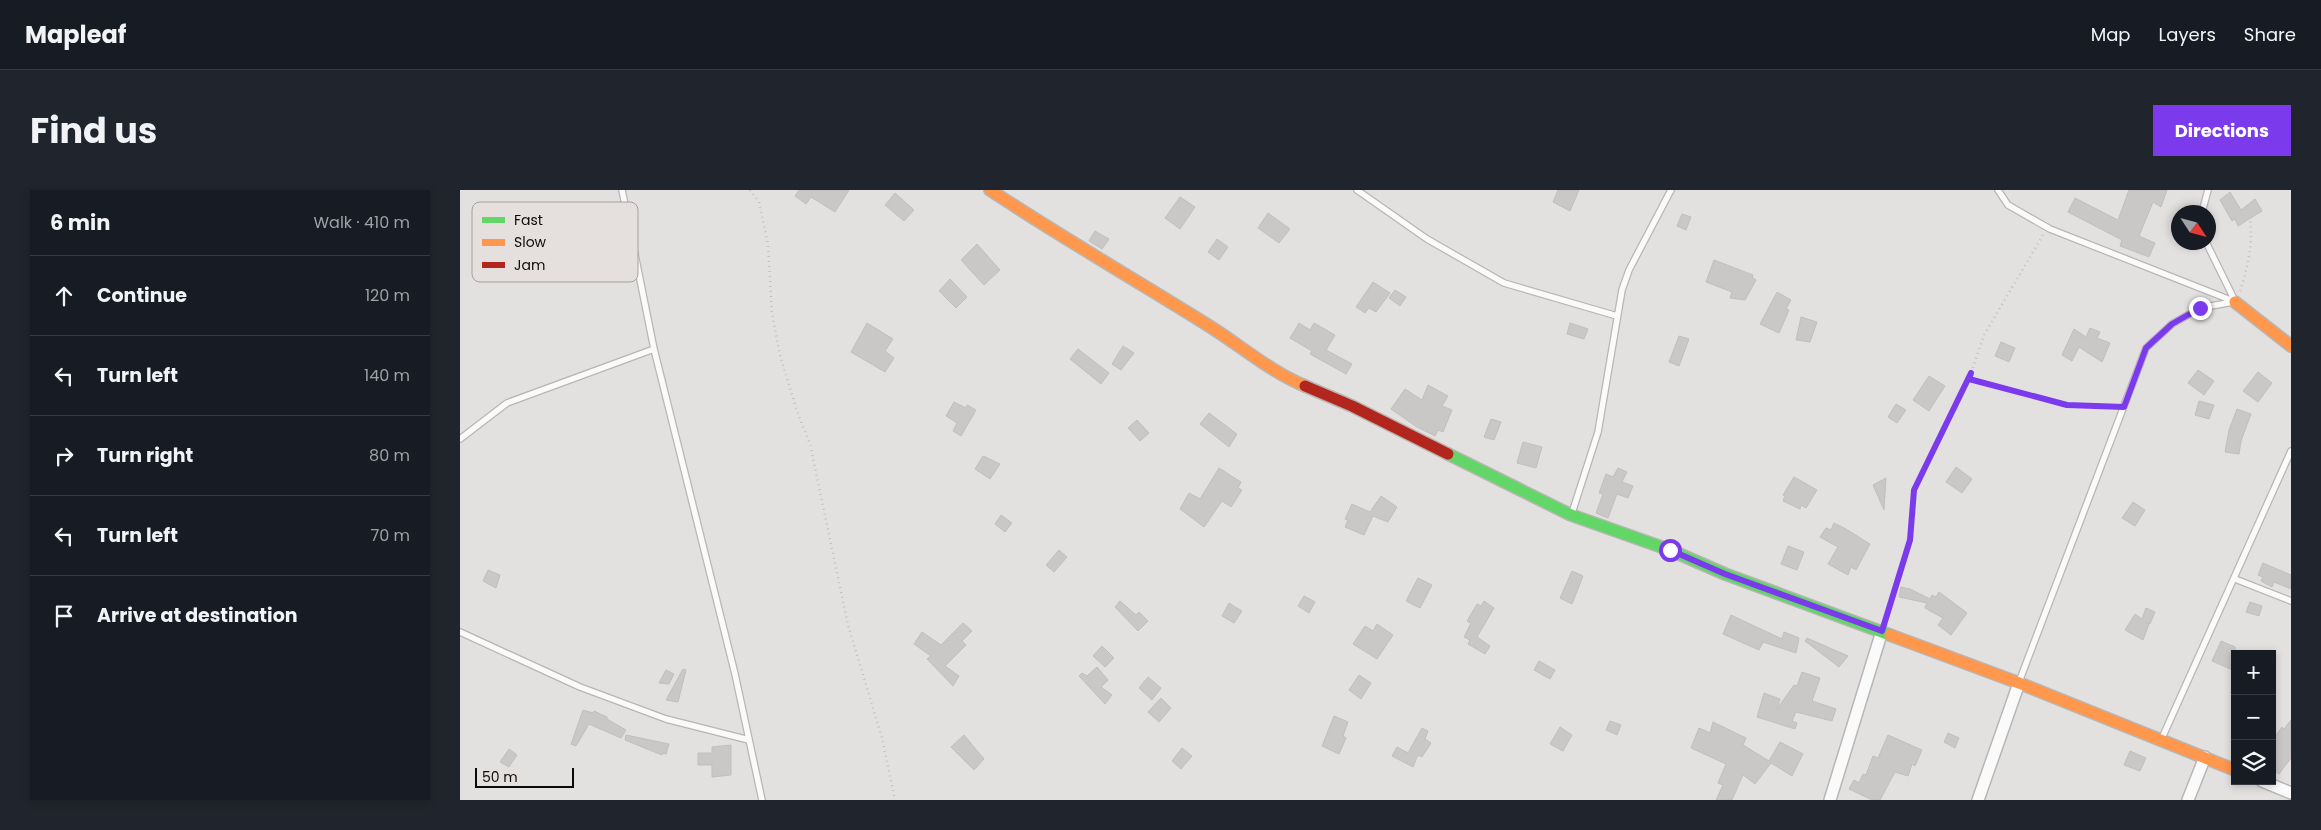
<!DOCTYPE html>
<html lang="en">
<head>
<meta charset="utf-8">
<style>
  :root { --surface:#171b24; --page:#20242c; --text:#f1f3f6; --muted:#9ea1a6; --line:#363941; --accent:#7c3aed }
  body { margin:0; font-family:Poppins,sans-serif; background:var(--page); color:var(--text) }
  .controls { position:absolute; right:15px; bottom:15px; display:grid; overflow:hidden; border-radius:0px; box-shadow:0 2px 8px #0003 }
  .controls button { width:45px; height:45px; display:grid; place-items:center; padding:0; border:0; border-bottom:1px solid var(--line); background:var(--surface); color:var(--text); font:25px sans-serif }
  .compass { position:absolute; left:1711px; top:15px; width:45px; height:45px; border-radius:50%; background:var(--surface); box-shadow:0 2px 8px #0003; rotate:126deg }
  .scale { position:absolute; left:15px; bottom:12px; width:99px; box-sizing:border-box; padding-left:5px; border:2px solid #0d0b0a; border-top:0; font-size:14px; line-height:18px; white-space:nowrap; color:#0d0b0a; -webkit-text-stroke:4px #e5e0dd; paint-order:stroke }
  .stop { position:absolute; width:15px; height:15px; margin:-11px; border:4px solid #7c3aed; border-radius:50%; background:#fff }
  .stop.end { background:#7c3aed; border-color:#fff; box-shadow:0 1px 5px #0008 }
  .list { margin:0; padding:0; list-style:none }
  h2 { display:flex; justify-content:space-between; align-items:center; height:65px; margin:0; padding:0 20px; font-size:21px }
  h2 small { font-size:16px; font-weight:400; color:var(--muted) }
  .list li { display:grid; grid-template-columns:32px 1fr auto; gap:15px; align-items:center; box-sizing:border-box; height:80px; padding:0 20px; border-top:1px solid var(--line) }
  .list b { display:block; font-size:19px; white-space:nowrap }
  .list em { font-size:16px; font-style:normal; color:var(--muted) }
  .icon { flex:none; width:28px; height:28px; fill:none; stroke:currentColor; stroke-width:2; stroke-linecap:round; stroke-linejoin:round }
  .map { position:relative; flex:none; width:1831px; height:610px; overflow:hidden; border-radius:0px }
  header { display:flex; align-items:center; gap:30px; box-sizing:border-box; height:70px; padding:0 25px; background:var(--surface); border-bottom:1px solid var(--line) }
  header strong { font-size:24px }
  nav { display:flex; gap:28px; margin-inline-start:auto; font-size:18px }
  .intro { display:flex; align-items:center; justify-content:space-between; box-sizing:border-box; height:120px; padding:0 30px }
  h1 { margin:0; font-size:35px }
  .button { padding:12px 22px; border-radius:0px; background:var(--accent); color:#fff; font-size:18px; font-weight:700 }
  main { display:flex; gap:30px; padding:0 30px }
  aside { flex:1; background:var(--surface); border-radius:0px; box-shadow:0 2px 8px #0003 }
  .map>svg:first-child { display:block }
  .building { fill:#cac8c6; stroke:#c1bfbd }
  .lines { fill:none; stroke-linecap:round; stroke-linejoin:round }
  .lane-casing { stroke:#b8b6b5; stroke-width:8 }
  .street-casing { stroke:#b8b6b5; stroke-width:14 }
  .fast-casing { stroke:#b8b6b5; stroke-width:14 }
  .slow-casing { stroke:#b8b6b5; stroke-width:14 }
  .jam-casing { stroke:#b8b6b5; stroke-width:14 }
  .path { stroke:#c2c0c0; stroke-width:2.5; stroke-dasharray:1 4; stroke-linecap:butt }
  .lane { stroke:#fbfafa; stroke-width:5.5 }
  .street { stroke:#fbfafa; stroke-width:11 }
  .fast { stroke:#63d668; stroke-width:11 }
  .slow { stroke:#ff974d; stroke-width:11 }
  .jam { stroke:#b3261e; stroke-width:11 }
  .route { stroke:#7c3aed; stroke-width:6 }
  .key { fill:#e5e0dd; stroke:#a4a09e; stroke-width:1 }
  .key-label { font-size:14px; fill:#0d0b0a }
</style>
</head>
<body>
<header>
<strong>Mapleaf</strong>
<nav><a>Map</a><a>Layers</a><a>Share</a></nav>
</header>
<div class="intro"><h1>Find us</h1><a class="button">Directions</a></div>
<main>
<aside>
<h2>6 min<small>Walk · 410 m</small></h2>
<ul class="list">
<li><svg class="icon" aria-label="ahead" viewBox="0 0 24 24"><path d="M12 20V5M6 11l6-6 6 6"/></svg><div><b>Continue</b></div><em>120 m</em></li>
<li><svg class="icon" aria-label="left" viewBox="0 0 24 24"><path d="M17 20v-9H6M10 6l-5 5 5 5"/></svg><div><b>Turn left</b></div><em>140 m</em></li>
<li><svg class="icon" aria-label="right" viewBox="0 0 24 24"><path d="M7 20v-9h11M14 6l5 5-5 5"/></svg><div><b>Turn right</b></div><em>80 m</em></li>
<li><svg class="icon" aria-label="left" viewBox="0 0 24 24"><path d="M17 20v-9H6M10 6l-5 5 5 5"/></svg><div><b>Turn left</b></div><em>70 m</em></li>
<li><svg class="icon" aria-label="arrive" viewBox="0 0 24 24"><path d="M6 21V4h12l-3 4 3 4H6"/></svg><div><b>Arrive at destination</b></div></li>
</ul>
</aside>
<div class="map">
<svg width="1831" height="610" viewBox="0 0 1831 610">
  <rect width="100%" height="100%" fill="#e3e1df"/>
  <path class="building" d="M339,0H389L375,22L351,7L346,14L335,6Z
    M1098,0H1119L1110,21L1093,12Z
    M1669,0H1707L1701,17L1693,12L1679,46L1695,53L1689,67L1660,56L1662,50L1608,22L1615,8L1658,30Z
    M1770,2L1781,20L1795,9L1802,21L1778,36L1775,29L1772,31L1760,10Z
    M435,3L454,20L444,31L425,15Z
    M720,7L735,17L720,39L705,28Z
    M808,23L830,39L819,53L798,38Z
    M1222,24L1231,27L1226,40L1217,36Z
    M635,41L649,49L642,59L629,51Z
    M757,49L768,57L759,70L748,62Z
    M517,54L540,80L524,95L501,70Z
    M1254,70L1293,85L1292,87L1296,90L1285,110L1270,108L1272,102L1246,92Z
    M490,89L507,107L496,118L479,101Z
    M913,92L930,103L916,122L909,118L905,123L896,117Z
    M935,100L946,107L940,116L929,108Z
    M1317,102L1331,110L1326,119L1329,120L1319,143L1300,134Z
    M1341,127L1357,132L1350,152L1336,150Z
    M407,133L433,149L425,161L434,168L425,182L391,162Z
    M839,133L850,140L854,133L875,145L866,160L892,174L886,184L850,164L852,161L830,148Z
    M1110,133L1128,139L1124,149L1107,144Z
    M1630,138L1640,142L1637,148L1650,153L1642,172L1619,157L1612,171L1602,165L1614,139L1626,147Z
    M1219,146L1229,149L1219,176L1209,172Z
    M1541,152L1555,158L1549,172L1535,166Z
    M663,156L674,163L661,180L652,174Z
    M618,159L649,183L641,194L610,169Z
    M1738,180L1754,191L1744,205L1728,193Z
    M1798,182L1812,193L1798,212L1783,201Z
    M1469,186L1485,196L1469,221L1453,210Z
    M968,195L988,206L982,216L992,220L983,242L978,240L975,246L957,237L931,219L945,199L962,210Z
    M1739,211L1754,215L1749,229L1735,225Z
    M494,212L506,218L507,215L516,220L501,246L493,241L497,233L486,226Z
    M1436,214L1446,220L1437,233L1428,227Z
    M1777,219L1791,224L1781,251L1779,264L1765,262L1769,240Z
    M749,223L777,244L769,257L740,234Z
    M1031,229L1041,232L1034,250L1024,247Z
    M677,230L689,243L680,251L668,238Z
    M1063,252L1082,257L1076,278L1057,273Z
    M523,266L540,274L530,289L515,279Z
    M1496,277L1512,289L1502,303L1486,292Z
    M759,278L781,292L778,298L782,300L771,317L762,311L744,337L720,319L729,303L740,309Z
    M1158,278L1167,282L1162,292L1173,296L1168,308L1157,304L1148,328L1136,323L1143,304L1139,303L1146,284L1153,287Z
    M1334,287L1357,300L1346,318L1341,315L1340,319L1323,311L1325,306L1323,305Z
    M1426,288L1424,320L1413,295Z
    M921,306L937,317L928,332L913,326L904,345L885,337L888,330L885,329L892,314L910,322Z
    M1673,312L1685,320L1675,336L1662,328Z
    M541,325L552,333L545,342L535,334Z
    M1374,333L1386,339L1410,354L1396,380L1391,377L1388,385L1368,374L1378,357L1360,347L1366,338L1371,340Z
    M1328,356L1344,362L1337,380L1321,374Z
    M599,360L607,367L594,382L586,375Z
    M1803,373L1831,385V399L1814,392L1812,397L1801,391L1803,387L1798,385Z
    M28,380L40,385L36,398L23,391Z
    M1112,381L1123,386L1112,414L1100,408Z
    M958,388L972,395L960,418L946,411Z
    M1441,397L1450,399L1470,409L1472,405L1476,407L1479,402L1507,423L1491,445L1478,435L1483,428L1465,418L1467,413L1439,407Z
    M844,406L855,412L849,423L838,416Z
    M660,411L676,425L679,422L688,431L678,441L655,417Z
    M1024,411L1034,418L1017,447L1030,456L1025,464L1008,454L1010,450L1004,447L1011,433L1007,431L1017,414L1021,416Z
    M1790,412L1802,416L1799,426L1786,422Z
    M769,413L782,421L774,433L762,426Z
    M1686,418L1695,422L1690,434L1686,432L1689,434L1683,450L1665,440L1675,424L1682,429Z
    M1271,425L1322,449L1324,442L1339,448L1336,463L1303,452L1299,460L1263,444Z
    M503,433L512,441L502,451L506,455L485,476L499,486L493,496L467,469L471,466L454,454L462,442L481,455Z
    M917,434L933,445L917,469L893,454L905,436L913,441Z
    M1347,448L1388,466L1379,477L1345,451Z
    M1761,451L1775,457V481L1752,471Z
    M642,456L654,468L645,477L633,466Z
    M1079,471L1095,480L1090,489L1074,480Z
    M637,477L648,490L641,497L652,505L645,514L619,486L622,483L627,486Z
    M223,479L226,480L218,512L206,510Z
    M206,480L214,484L209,494L199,493Z
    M1342,482L1360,488L1352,511L1376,519L1372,531L1336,522L1332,531L1337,533L1335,539L1297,527L1304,503L1320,509L1317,519L1334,495L1337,496Z
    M899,485L911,493L901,509L889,500Z
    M688,487L701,498L692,510L679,498Z
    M701,508L711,518L699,532L688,522Z
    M123,520L133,523L134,521L147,527V529L166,540L161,548L129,534L116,556L111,554Z
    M874,526L888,532L883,546L886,548L879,564L862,556Z
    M1831,530V568L1819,584L1812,579V551L1822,537L1824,539Z
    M1150,531L1161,535L1157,545L1146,540Z
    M1253,532L1286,548L1283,555L1309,571L1320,552L1343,564L1332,586L1311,573L1295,594L1283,585L1272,610H1256L1263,595L1258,593L1266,574L1231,558L1239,538L1250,543Z
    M1100,537L1112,545L1103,561L1090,554Z
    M962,538L968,541L965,549L971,553L962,567L958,565L953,577L932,566L937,557L948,563Z
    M1488,543L1499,548L1495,558L1484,552Z
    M166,545L209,554L206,564L202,563V565L165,550Z
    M504,545L524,569L514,580L491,557Z
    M1428,545L1462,560L1455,576L1452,574L1448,586L1435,582L1420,610H1412L1389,599L1394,590L1399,593L1403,584L1406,585L1413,566L1418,568Z
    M271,555V585L252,587V575H238V563H252V557Z
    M722,558L732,566L721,579L712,571Z
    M49,559L57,565L49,577L40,572Z
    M1670,561L1686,568L1680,581L1664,575Z"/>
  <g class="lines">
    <defs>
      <path id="lane" d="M162,0L194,159L275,484L302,610
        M897,0L967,49L1044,93L1157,126
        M1538,0L1548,15L1590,39L1773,111
        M1742,22L1748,0
        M1746,52L1775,111
        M0,249L47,213L194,159
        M1112,323L1138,242L1162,100L1169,80L1211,0
        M1775,389L1831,411
        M0,442L120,497L206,529L289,550
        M1559,492L1686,158L1712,134L1740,118L1773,112
        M1702,548L1831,261"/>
      <path id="street" d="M1802,591L1831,603
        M1370,610L1422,441
        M1518,610L1559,493
        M1728,610L1745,567"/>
      <path id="fast" d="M988,264L1111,325L1210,360L1265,384L1430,445"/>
      <path id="slow" d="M530,0C601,47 674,89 746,134C780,155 809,181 845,196
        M1775,112L1831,156
        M1430,445L1559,493L1775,580"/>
      <path id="jam" d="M845,196L892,216L988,264"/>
    </defs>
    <use href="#lane" class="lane-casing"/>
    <use href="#street" class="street-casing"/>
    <use href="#fast" class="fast-casing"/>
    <use href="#slow" class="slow-casing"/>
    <use href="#jam" class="jam-casing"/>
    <path class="path" d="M290,0L299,12L308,54L312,124L320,165L338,224L350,254L388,435L422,548L435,610
      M1583,45L1524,145L1509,189L1607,215L1655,216
      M1780,101C1788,76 1793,55 1790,29
      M1426,430L1450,351L1454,300L1508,189"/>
    <use href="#lane" class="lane"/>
    <use href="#street" class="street"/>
    <use href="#fast" class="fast"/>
    <use href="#slow" class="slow"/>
    <use href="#jam" class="jam"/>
  </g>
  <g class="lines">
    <path class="route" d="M1210,360L1265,384L1422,441L1450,350L1454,300L1511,183L1509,189L1607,215L1664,217L1686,158L1712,134L1740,118"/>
  </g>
  <rect x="12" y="12" width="166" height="80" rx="8" class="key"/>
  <rect x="22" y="27" width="23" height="6" fill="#63d668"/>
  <rect x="22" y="49" width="23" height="7" fill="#ff974d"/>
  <rect x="22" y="72" width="23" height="6" fill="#b3261e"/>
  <g class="key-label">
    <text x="54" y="35">Fast</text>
    <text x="54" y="57">Slow</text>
    <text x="54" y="80">Jam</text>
  </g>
</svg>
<div class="controls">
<button>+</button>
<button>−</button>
<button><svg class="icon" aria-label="layers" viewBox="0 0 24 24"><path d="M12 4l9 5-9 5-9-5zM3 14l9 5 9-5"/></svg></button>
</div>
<svg class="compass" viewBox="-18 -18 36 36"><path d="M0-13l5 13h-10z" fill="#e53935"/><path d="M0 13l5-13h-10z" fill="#9ea1a6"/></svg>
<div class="scale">50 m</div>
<div class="stop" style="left:1210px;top:360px"></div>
<div class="stop end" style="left:1740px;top:118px"></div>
</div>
</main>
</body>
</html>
